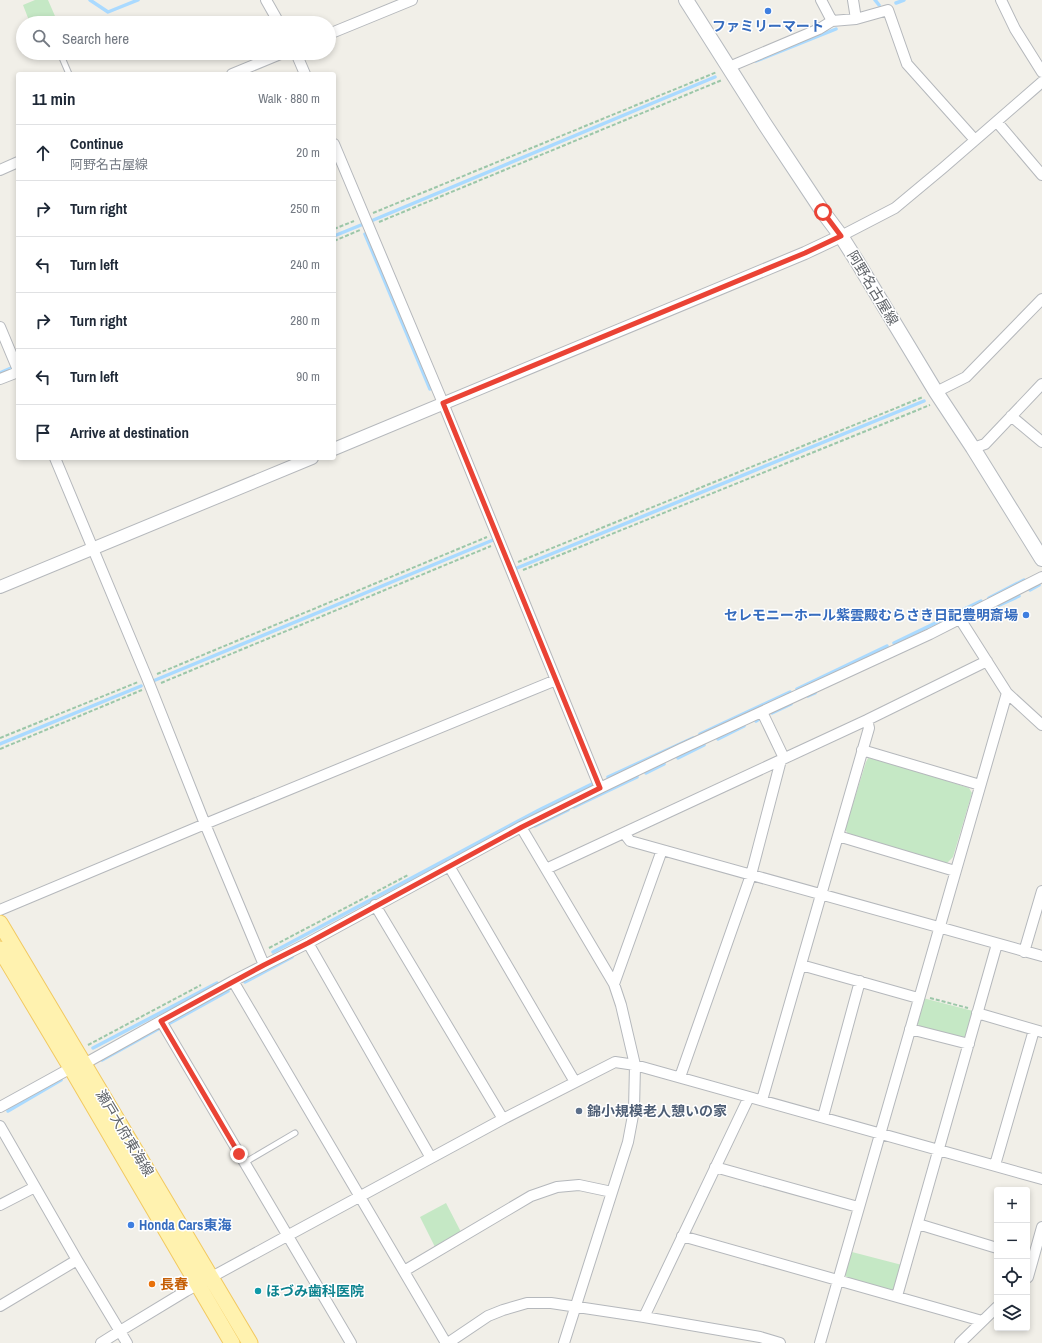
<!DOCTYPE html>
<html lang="en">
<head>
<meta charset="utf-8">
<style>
  :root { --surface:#fff; --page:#f6f6f7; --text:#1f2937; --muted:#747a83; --line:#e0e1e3 }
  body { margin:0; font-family:"Archivo Narrow","Noto Sans JP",sans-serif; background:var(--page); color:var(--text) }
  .controls { position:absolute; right:12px; bottom:12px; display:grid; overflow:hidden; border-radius:4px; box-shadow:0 2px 6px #0003 }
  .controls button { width:36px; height:36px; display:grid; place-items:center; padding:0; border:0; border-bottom:1px solid var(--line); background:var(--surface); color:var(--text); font:20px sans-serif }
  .stop { position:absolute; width:12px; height:12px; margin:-9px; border:3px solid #ea4335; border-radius:50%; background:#fff }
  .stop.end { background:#ea4335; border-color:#fff; box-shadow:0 1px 4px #0008 }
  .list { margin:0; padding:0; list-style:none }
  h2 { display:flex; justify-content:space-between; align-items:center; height:52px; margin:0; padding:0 16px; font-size:17px }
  h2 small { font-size:13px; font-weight:400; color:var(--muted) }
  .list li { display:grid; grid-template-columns:26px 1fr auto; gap:12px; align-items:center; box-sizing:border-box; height:56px; padding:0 16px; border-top:1px solid var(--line) }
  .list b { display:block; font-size:15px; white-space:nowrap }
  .list p { margin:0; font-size:13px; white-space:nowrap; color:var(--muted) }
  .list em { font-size:13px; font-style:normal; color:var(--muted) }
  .icon { flex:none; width:22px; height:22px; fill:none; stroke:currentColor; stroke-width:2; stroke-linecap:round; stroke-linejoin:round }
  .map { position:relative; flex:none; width:1042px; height:1343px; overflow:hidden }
  .search { position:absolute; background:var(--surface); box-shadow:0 2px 6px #0003; left:16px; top:16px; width:320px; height:44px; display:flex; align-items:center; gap:10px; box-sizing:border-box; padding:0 14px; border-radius:22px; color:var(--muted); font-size:15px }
  .panel { position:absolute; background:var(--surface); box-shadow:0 2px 6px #0003; left:16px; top:72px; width:320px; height:388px; border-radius:4px }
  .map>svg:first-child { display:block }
  .green { fill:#c5e8c5 }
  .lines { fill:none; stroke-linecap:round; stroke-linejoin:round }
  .stream { stroke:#aadaff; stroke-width:3.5 }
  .service-casing { stroke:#b5b8bc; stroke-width:7 }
  .minor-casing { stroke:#b5b8bc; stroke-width:12 }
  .tertiary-casing { stroke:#b5b8bc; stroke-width:14 }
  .secondary-casing { stroke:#b6babf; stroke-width:16 }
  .primary-casing { stroke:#f2c960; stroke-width:17 }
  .path { stroke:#9cc7a9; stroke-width:2; stroke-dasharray:4 2; stroke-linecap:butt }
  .service { stroke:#fff; stroke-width:5 }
  .minor { stroke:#fff; stroke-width:10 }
  .tertiary { stroke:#fff; stroke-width:12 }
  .secondary { stroke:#fff; stroke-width:14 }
  .primary { stroke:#fff2af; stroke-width:15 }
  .route { stroke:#ea4335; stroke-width:5 }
  .shop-dot { fill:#3f7fe0; stroke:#fff; stroke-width:1.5 }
  .service-dot { fill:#5c6f8a; stroke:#fff; stroke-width:1.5 }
  .food-dot { fill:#e8710a; stroke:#fff; stroke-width:1.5 }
  .culture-dot { fill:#0f9aa8; stroke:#fff; stroke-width:1.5 }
  .labels { text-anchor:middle; stroke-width:3; stroke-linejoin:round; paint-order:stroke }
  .shop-label { font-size:14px; font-weight:bold; fill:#366cbe; stroke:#fff }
  .street-label { font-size:14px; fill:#5f6368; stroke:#fff }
  .service-label { font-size:14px; font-weight:bold; fill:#4e5e75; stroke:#fff; text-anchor:start }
  .food-label { font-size:14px; font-weight:bold; fill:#c56008; stroke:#fff; text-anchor:start }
  .culture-label { font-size:14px; font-weight:bold; fill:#0d838f; stroke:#fff; text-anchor:start }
</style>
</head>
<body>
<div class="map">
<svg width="1042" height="1343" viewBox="0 0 1042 1343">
  <rect width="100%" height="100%" fill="#f1efe8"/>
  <path class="green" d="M35,0H48L58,23H30L23,5Z
    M869,756L969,788L972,793L953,857L947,863L848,834L845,829L866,762Z
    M923,998L973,1011L966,1036L962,1038L920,1028L917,1022Z
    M446,1203L461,1232L435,1247L420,1217Z
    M852,1252L902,1265L895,1287L891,1291L848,1279L845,1275Z"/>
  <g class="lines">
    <path class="stream" d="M90,0L108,12L138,0
      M875,0L879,5
      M896,3L904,0
      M756,61L836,29
      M371,221L715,77
      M365,234L430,389
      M334,236L361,225
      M0,373L11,368
      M517,568L924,401
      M1030,590L1039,585
      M989,598L1024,580
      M980,614L1019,596
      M894,643L981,601
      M153,681L493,540
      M797,689L887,646
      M808,696L815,693
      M772,713L791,704
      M756,721L759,719
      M700,734L790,692
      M718,739L744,726
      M0,744L141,686
      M678,758L704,745
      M646,773L664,764
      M608,777L693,738
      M574,807L637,777
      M535,826L568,810
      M273,952L541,809L594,783
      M245,982L292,957
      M170,1023L228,991
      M93,1048L217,983
      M102,1060L158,1029
      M8,1111L61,1080"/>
    <defs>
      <path id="service" d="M60,53L69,74
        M244,1163L295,1133"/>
      <path id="minor" d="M266,0L279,23
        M821,0L832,21
        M853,0L856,19
        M1001,0L1015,29L1042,72
        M329,34L412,0
        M296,53L305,74
        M729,67L819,29L832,21L856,19L888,10L907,64L975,140
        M232,74L283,53
        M997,122L1042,175
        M334,144L443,403L600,788
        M0,170L18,162
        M841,236L895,208L943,168L1042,82
        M0,327L18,370
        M0,379L18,372
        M936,392L966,377L1042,299
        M1011,416L1042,442
        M973,448L985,444L1042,384
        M55,458L147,678L205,824L264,965
        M960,619L1007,693L1042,725
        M762,712L784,758
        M862,750L980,785
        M521,827L614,984L621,1005L635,1065L634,1110L628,1142L564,1343
        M624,833L630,841L1042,956
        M838,836L955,871
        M449,866L575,1082
        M546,869L867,720L987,661
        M375,905L503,1119
        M0,910L205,824L556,680
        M308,943L431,1158
        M1024,952L1042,891
        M801,965L918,998
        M233,981L446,1343
        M614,984L662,850
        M977,1013L1042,1032
        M161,1021L351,1343
        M910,1029L969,1044
        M84,1064L233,981L308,943L521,827L600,788L681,749L930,634L1042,577
        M680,1077L751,875L781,760
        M762,1100L869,728L867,720
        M0,1107L71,1068
        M823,1117L860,981
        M0,1126L77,1260L127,1343
        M995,1165L1034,1030
        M715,1167L858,1207
        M0,1205L35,1187
        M918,1224L997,1248
        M682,1236L982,1321
        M404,1271L531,1196L557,1187L579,1185L612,1192
        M1027,1278L1028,1277L1042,1227
        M897,1296L997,944
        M0,1306L77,1260
        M644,1317L749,1097
        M101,1343L120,1331L186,1291L287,1236L503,1119L615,1062L635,1065L1042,1179
        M448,1343L488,1316L503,1310L527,1303H551L644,1317L760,1337L780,1343
        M820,1343L1007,693
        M960,1343L997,1307"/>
      <path id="tertiary" d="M334,449L805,253L841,236
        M0,587L312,458"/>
      <path id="secondary" d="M686,0L764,123L823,212L841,236L858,263L936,392L973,448L1042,559"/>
      <path id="primary" d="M0,923L250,1343
        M0,949L71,1068L232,1343"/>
    </defs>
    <use href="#service" class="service-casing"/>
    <use href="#minor" class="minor-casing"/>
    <use href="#tertiary" class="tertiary-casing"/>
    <use href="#secondary" class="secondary-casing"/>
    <use href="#primary" class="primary-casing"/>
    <path class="path" d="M373,213L717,72
      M379,222L722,80
      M334,229L354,221
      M334,241L360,230
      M518,562L923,397
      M523,570L930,405
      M157,674L487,537
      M161,683L491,546
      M0,738L138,682
      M0,749L142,690
      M372,894L408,875
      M269,948L368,896
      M930,998L968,1008
      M88,1045L201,985"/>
    <use href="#service" class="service"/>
    <use href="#minor" class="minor"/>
    <use href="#tertiary" class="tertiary"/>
    <use href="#secondary" class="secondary"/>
    <use href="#primary" class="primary"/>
  </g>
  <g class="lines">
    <path class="route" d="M239,1154L161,1021L264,965L308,943L522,827L600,788L443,403L805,253L841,236L823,212"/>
  </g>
  <g class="shop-dot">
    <circle cx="768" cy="11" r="4"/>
    <circle cx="1026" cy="615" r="4"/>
    <circle cx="131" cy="1225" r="4"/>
  </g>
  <circle class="service-dot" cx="579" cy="1111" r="4"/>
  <circle class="food-dot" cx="152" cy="1284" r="4"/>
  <circle class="culture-dot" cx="258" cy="1291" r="4"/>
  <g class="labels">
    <g class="shop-label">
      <text x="768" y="31">ファミリーマート</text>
      <text x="1018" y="620" text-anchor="end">セレモニーホール紫雲殿むらさき日記豊明斎場</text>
      <text x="139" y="1230" text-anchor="start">Honda Cars東海</text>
    </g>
    <g class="street-label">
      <text transform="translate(873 288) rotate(59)" y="5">阿野名古屋線</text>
      <text transform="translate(125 1133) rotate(59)" y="5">瀬戸大府東海線</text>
    </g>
    <g class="service-label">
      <text x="587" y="1116">錦小規模老人憩いの家</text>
    </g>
    <g class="food-label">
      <text x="160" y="1289">長春</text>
    </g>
    <g class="culture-label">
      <text x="266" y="1296">ほづみ歯科医院</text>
    </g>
  </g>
</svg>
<div class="controls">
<button>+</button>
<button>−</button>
<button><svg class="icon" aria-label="locate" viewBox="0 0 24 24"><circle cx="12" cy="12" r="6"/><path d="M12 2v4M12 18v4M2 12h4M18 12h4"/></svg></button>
<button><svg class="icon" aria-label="layers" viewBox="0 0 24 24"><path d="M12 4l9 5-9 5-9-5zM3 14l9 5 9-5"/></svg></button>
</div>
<div class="stop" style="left:823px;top:212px"></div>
<div class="stop end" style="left:239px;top:1154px"></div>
<div class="search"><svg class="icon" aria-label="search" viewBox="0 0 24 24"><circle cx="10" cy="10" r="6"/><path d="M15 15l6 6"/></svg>Search here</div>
<section class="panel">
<h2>11 min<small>Walk · 880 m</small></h2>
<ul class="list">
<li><svg class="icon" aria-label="ahead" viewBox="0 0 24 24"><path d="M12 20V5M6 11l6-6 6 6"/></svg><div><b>Continue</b><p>阿野名古屋線</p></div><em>20 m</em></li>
<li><svg class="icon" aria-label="right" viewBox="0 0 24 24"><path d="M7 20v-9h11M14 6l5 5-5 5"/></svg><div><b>Turn right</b></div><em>250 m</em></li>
<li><svg class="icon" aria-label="left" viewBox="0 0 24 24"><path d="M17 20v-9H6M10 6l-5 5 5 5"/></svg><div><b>Turn left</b></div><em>240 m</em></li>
<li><svg class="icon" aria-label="right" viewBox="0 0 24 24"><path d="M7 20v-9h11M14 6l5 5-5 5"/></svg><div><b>Turn right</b></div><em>280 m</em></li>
<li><svg class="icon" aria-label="left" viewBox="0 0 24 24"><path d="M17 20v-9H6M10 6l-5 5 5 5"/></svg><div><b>Turn left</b></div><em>90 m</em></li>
<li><svg class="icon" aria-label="arrive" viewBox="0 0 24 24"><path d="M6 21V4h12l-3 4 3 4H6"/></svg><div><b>Arrive at destination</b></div></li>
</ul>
</section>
</div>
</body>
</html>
